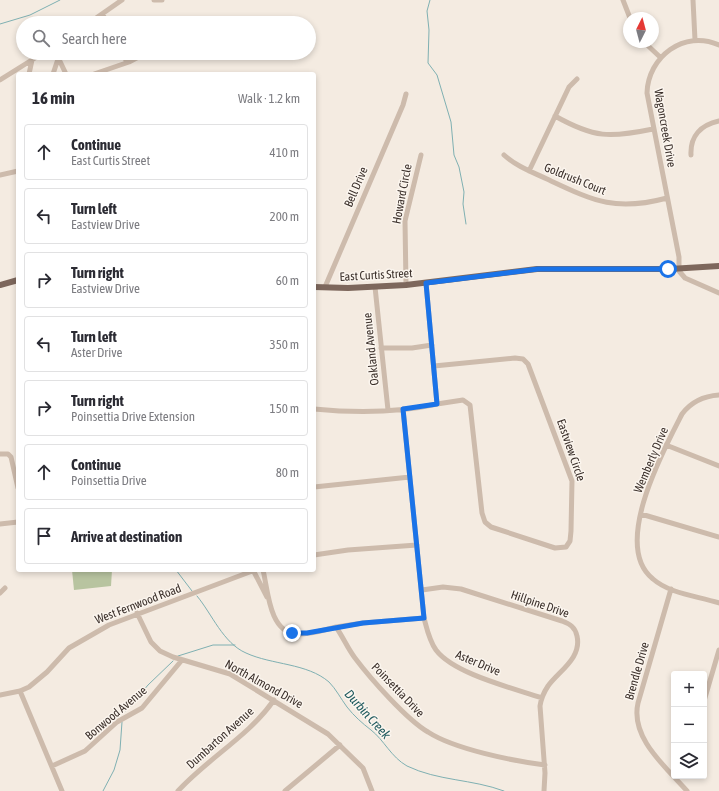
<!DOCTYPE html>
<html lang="en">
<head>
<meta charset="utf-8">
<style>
  :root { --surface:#fff; --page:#f2f2f3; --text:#2b2b33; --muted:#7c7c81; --line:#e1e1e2 }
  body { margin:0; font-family:"Asap Condensed",sans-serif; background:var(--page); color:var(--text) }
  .controls { position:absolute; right:12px; bottom:12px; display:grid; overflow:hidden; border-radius:4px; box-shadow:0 2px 6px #0003 }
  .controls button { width:36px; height:36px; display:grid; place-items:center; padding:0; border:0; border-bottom:1px solid var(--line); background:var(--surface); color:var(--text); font:20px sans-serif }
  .compass { position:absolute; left:623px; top:12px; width:36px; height:36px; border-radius:50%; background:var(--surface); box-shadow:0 2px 6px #0003; rotate:6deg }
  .stop { position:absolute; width:12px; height:12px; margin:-9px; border:3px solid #1a73e8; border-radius:50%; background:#fff }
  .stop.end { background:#1a73e8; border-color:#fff; box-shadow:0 1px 4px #0008 }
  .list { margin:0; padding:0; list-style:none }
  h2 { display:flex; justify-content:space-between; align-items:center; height:52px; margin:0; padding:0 16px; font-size:17px }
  h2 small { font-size:13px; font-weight:400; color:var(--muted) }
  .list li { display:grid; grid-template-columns:26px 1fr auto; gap:12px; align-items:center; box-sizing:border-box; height:56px; margin:0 8px 8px; padding:0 8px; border:1px solid var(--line); border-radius:4px }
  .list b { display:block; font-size:15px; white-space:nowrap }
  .list p { margin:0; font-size:13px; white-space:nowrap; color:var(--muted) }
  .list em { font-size:13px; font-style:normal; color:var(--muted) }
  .icon { flex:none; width:22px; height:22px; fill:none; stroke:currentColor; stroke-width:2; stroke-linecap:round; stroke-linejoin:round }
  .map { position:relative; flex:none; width:719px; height:791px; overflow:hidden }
  .search { position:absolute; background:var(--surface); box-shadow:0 2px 6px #0003; left:16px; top:16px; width:300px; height:44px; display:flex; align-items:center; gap:10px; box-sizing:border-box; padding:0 14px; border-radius:22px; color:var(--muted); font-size:15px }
  .panel { position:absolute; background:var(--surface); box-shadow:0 2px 6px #0003; left:16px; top:72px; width:300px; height:500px; border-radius:4px }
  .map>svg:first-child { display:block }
  .green { fill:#b8c4a0 }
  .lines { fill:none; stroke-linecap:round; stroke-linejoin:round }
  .stream { stroke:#7fb0b2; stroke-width:1 }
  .minor { stroke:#cdbbac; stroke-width:5 }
  .major { stroke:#7d675c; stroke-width:6 }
  .route { stroke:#1a73e8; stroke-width:5 }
  .labels { text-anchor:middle; stroke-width:3; stroke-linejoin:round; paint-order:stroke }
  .street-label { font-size:12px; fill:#3b302b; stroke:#fbf5ee }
  .water-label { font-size:13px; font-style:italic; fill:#1f5a5e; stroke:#fbf5ee }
</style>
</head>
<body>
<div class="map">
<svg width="719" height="791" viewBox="0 0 719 791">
  <rect width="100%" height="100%" fill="#f4ebe1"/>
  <path class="green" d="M72,570H112L111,586L74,590Z"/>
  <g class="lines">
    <path class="stream" d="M430,0L427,11L429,30L428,63L437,75L451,122L454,155L459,167L464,192L463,204L466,224
      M0,24L30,15L60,0
      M176,570L192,591
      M197,596C212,614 223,643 246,653C272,665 307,663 329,682C336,689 341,699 347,707C354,716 362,723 371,730C384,740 391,757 407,766C438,781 472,779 504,791
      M178,656L213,645H235
      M126,711L148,685L173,661
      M103,791L114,770L120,750L122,722"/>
    <path class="minor" d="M154,0H162
      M623,0L630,18
      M693,0L695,40
      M102,14L108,23
      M89,23L122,0
      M644,42L660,57
      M719,45C684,29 648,57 647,93L679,257V271L685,278L719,293
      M56,53L66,74
      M125,53L126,62
      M29,74L32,60
      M53,74L58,59
      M94,74L129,62L146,53
      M0,80L43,53
      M555,116C594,138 610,138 653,129
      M504,155C516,166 532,172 547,179C594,201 615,212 667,198
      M691,155C690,136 701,125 719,121
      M529,171L569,87L577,79
      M0,175L18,171
      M406,285L405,221L421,155
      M325,287L403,105L406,94
      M375,287L388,410
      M381,348H412L432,345
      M434,366L515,358L523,359L528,364L572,481L571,531L570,541L566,547L555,548L491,527L485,522L482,513L470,405L463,400L437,404
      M719,395C704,396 691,402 682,414C664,449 611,546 653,579C670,594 698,596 719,603
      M314,409C355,413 397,413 437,404L426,283
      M403,409L424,618C427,629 429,640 436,650C454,674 513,688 542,698
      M666,445L719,466
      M0,454H8L11,457L18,488
      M314,487L410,477
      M641,514L719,537
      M0,524L18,522
      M314,555L348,550L417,545
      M253,570L267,597
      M263,570C268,590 269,632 296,634C309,635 324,630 336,627C343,637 348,649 355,658C370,678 407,720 428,732C454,749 513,761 545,765
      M671,589L638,703C630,738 666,767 687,791
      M422,590L443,587L461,589L562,621C570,624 575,627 577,636C582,658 559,671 548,686C544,692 541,699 540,706L545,773L544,791
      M0,593L5,588
      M137,613L151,642L160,651L173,657L230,674L328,734L363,768L372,791
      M336,627L363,623L424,618
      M20,691L62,791
      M0,695L20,691L29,687L47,672L69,648L109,625L255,570
      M704,701L719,650
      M52,766L85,751L117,722L142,708L182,660
      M178,791C207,759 249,736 274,700
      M285,791L340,745"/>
    <path class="major" d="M0,285L18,280
      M314,287L348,288L406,285L537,269H670L719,266"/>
  </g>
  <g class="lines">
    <path class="route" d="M292,633H307L363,623L424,618L403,409L437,404L426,283L538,269H668"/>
  </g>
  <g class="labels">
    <g class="street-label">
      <text transform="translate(665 128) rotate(80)" y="4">Wagoncreek Drive</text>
      <text transform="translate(575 179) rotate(22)" y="4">Goldrush Court</text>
      <text transform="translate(356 187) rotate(-67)" y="4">Bell Drive</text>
      <text transform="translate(402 194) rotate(-79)" y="4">Howard Circle</text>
      <text transform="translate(376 275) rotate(-3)" y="4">East Curtis Street</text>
      <text transform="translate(371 349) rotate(-96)" y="4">Oakland Avenue</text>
      <text transform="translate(571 450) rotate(71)" y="4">Eastview Circle</text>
      <text transform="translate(651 460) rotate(-67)" y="4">Wemberly Drive</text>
      <text transform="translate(138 604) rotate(-21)" y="4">West Fernwood Road</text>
      <text transform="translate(540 604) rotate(19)" y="4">Hillpine Drive</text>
      <text transform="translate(478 663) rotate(23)" y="4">Aster Drive</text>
      <text transform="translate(637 671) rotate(-74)" y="4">Brendle Drive</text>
      <text transform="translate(264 684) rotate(29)" y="4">North Almond Drive</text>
      <text transform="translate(398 690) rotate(46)" y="4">Poinsettia Drive</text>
      <text transform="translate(116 713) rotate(-40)" y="4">Bonwood Avenue</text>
      <text transform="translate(220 738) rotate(-42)" y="4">Dumbarton Avenue</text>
    </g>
    <g class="water-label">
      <text transform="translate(368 714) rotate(48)" y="5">Durbin Creek</text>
    </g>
  </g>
</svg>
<div class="controls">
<button>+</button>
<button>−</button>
<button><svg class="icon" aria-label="layers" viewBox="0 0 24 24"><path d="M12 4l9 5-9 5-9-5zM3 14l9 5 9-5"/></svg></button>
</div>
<svg class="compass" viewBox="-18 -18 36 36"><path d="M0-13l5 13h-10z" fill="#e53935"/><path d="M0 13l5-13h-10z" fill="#7c7c81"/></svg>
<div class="stop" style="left:668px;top:269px"></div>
<div class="stop end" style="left:292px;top:633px"></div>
<div class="search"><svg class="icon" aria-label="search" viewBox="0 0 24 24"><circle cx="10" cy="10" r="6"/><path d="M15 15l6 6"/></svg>Search here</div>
<section class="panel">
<h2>16 min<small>Walk · 1.2 km</small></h2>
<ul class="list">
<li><svg class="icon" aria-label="ahead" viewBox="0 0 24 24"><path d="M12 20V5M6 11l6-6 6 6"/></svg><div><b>Continue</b><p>East Curtis Street</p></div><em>410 m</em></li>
<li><svg class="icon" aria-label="left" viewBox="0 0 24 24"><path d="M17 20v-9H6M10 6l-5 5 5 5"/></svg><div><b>Turn left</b><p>Eastview Drive</p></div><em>200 m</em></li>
<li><svg class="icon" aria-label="right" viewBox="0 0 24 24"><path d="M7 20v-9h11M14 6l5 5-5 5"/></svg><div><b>Turn right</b><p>Eastview Drive</p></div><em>60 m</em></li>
<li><svg class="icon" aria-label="left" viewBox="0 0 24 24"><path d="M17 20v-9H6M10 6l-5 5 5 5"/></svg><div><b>Turn left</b><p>Aster Drive</p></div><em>350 m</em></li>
<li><svg class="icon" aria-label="right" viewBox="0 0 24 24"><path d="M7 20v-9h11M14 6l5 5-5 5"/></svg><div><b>Turn right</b><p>Poinsettia Drive Extension</p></div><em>150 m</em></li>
<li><svg class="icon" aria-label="ahead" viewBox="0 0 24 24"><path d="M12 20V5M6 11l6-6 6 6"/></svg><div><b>Continue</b><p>Poinsettia Drive</p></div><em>80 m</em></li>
<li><svg class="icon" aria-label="arrive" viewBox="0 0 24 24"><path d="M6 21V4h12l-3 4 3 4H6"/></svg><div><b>Arrive at destination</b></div></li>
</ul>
</section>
</div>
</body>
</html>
